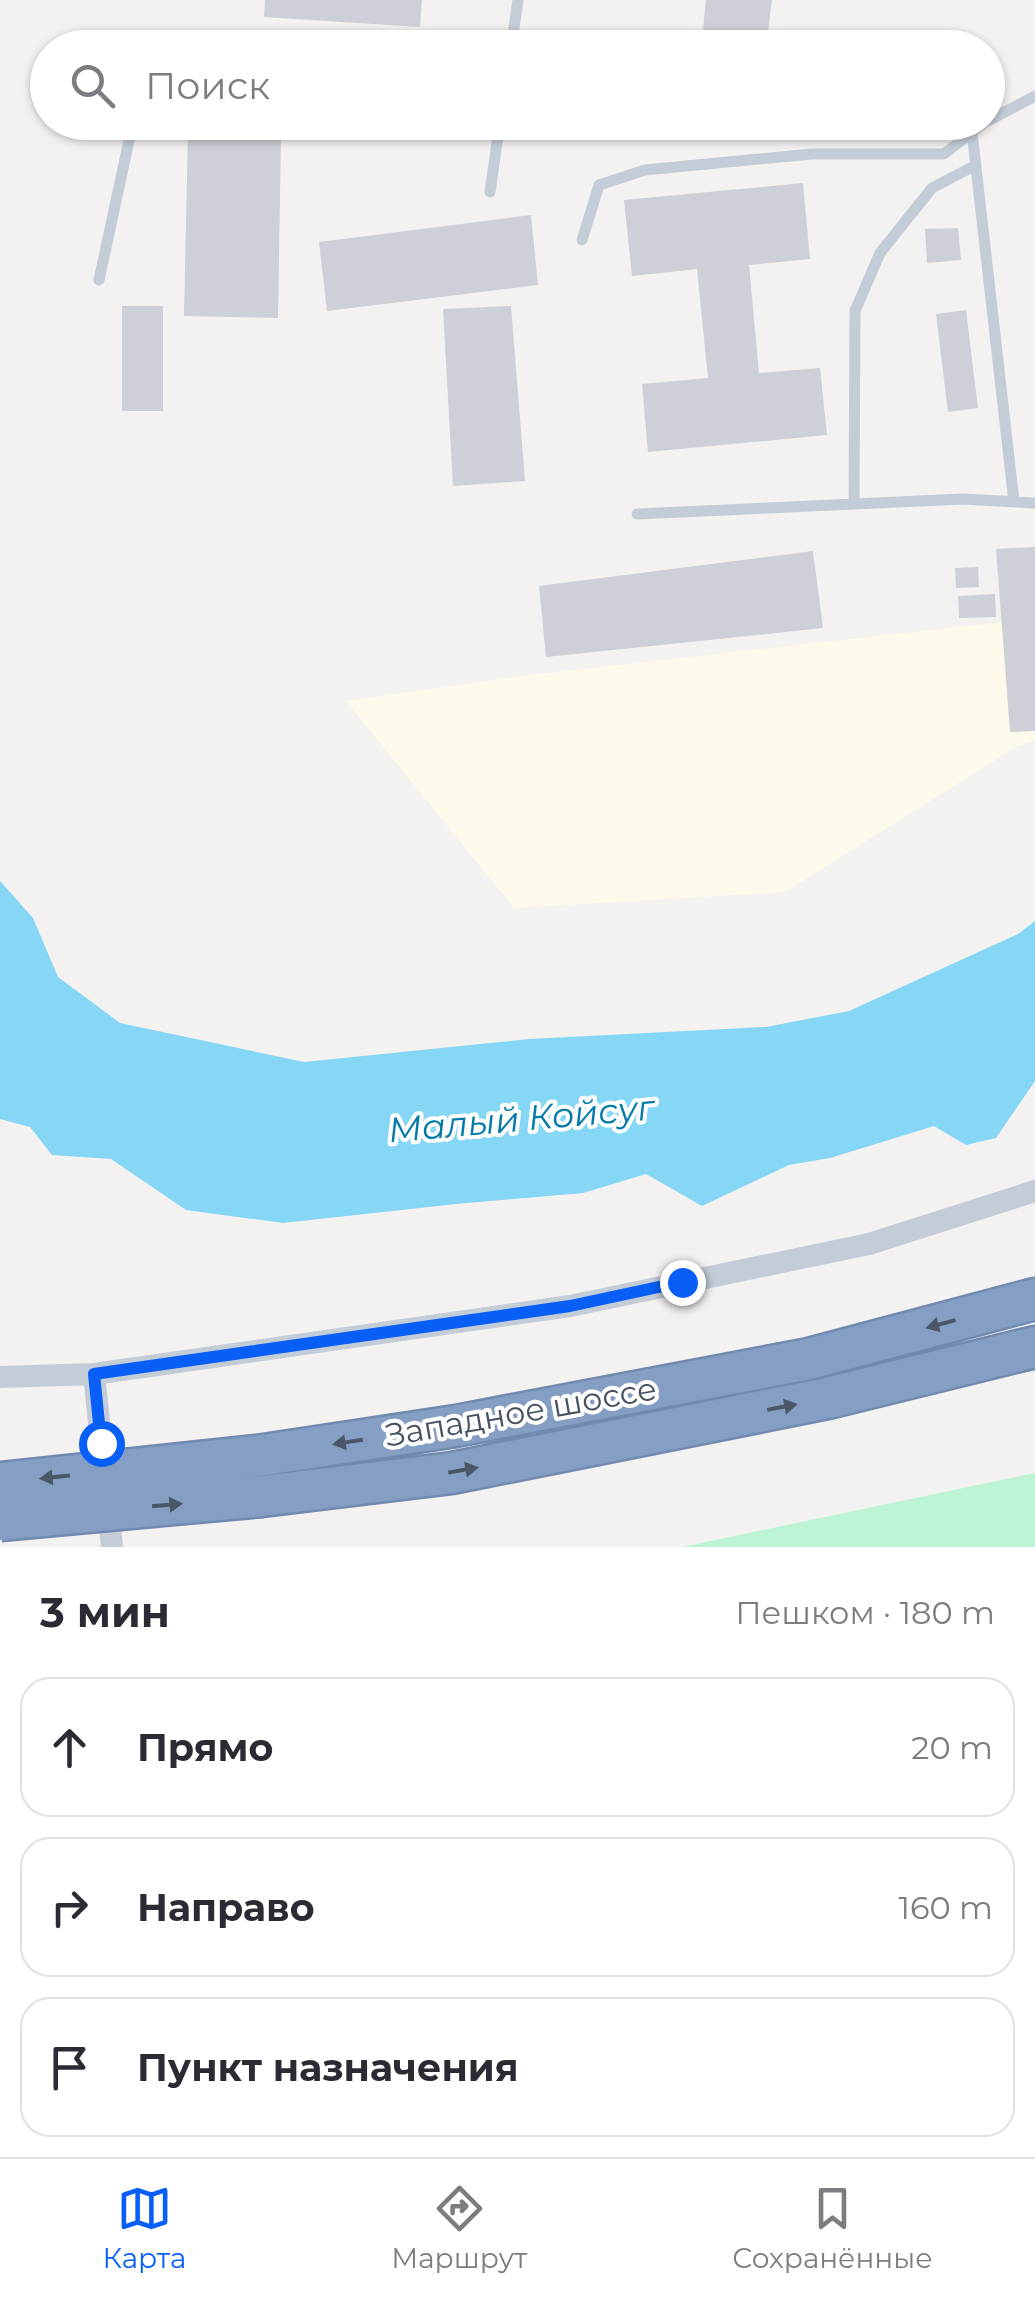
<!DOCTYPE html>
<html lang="ru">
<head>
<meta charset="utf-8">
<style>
  :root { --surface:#fff; --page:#f2f2f3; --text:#2b2b33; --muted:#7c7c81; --line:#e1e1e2; --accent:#075ff8 }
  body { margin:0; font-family:Montserrat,sans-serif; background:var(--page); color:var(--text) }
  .stop { position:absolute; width:30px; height:30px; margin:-22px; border:8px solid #075ff8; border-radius:50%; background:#fff }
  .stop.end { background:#075ff8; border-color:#fff; box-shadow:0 2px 10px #0008 }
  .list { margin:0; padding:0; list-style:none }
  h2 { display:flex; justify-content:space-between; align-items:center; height:130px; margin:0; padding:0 40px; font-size:42px }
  h2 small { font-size:32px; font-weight:400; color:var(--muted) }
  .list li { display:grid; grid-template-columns:65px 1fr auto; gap:30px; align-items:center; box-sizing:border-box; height:140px; margin:0 20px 20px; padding:0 20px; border:2px solid var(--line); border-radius:30px }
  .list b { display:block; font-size:38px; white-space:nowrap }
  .list em { font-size:32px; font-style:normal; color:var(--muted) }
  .icon { flex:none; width:55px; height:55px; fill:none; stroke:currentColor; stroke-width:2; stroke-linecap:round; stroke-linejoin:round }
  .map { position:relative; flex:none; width:1035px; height:1547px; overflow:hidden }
  .search { position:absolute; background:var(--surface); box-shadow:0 2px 8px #0004; left:30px; right:30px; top:30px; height:110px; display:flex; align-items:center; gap:25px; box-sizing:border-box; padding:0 35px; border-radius:55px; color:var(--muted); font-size:38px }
  .sheet { height:610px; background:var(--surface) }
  nav { display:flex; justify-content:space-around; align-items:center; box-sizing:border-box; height:140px; border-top:2px solid var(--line); background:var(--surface); font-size:28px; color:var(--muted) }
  nav a { display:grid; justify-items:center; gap:5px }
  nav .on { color:var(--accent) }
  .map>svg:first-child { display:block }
  .commercial { fill:#fefaeb }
  .green { fill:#bdf4d6 }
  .water { fill:#86d6f5 }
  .building { fill:#cdd0d6 }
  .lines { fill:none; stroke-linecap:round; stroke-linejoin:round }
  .highway-casing { stroke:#708ab0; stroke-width:45 }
  .lane { stroke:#c4ccd7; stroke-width:11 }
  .street { stroke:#c4ccd7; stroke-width:22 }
  .highway { stroke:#859fc4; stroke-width:40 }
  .highway-bridge-casing { stroke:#708ab0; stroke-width:45; stroke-linecap:butt }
  .highway-bridge { stroke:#859fc4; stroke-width:40 }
  .oneway { fill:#4a5766 }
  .route { stroke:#075ff8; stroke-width:12 }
  .labels { text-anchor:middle; stroke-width:8; stroke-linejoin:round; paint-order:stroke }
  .street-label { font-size:32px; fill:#475361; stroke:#fff }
  .water-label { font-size:35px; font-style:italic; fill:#027aaa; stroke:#fff }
</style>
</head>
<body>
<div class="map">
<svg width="1035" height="1547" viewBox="0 0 1035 1547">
  <rect width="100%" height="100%" fill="#f4f1f1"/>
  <path class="commercial" d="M1035,558V740L1016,747L785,892L514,908L346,701L522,676L1003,622Z"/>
  <path class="green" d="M1035,1473V1547H682Z"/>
  <path class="water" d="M0,881L33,918L58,977L120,1023L304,1062L529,1039L766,1027L849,1011L1018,934L1035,921V1081L996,1138L966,1145L934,1126L830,1158L789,1165L702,1206L646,1174L583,1193L456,1204L283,1223L186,1210L111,1159L52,1155L30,1127L0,1119Z"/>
  <path class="building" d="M265,0H422L420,27L264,17Z
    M706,0H772L766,48H701Z
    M188,132L281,134L278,318L184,316Z
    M803,183L810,259L749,265L759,373L820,368L827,435L648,452L642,384L708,378L697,269L632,276L624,200Z
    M531,215L538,285L327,311L319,242Z
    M958,228L961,260L927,263L925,229Z
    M122,306H163V411H122Z
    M511,306L525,481L453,486L443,309Z
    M966,310L978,408L948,412L936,314Z
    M1035,547V731L1010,732L996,549Z
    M813,551L823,628L546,657L539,586Z
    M978,567L979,587L956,588L955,568Z
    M995,594L996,617L959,618L958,596Z"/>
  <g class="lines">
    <defs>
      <path id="highway" d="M257,1456L456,1426L809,1359L1035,1299
        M262,1496L452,1473L828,1398L1035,1347"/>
    </defs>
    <use href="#highway" class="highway-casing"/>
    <path class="lane" d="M511,48L518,0
      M988,121L1035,96
      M972,132L1014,502
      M490,192L500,122
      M582,240L599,185L645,170L812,154H944L985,122
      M99,280L133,122
      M854,504L855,311L880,253L932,188L976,165
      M637,514L963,499L1035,503"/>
    <path class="street" d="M0,1377L94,1374
      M112,1547L94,1374L570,1306L869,1244L1035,1191"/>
    <use href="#highway" class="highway"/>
    <defs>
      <path id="highway-bridge" d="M0,1483L257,1456
        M0,1520L262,1496"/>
    </defs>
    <use href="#highway-bridge" class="highway-bridge-casing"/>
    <use href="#highway-bridge" class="highway-bridge"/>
  </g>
  <defs><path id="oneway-solid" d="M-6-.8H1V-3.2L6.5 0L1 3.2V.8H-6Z" transform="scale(2.5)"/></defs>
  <g class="oneway">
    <use href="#oneway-solid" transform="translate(941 1324) rotate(165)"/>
    <use href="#oneway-solid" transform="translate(782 1407) rotate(-11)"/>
    <use href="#oneway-solid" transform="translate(348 1442) rotate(171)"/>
    <use href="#oneway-solid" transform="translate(463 1470) rotate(-10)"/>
    <use href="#oneway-solid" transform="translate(55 1477) rotate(174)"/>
    <use href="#oneway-solid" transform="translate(167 1505) rotate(-5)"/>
  </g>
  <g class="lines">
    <path class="route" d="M101,1443L94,1374L570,1306L682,1282"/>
  </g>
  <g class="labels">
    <g class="street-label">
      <text transform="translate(521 1412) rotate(-10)" y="11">Западное шоссе</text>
    </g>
    <g class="water-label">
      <text transform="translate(521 1119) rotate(-5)" y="12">Малый Койсуг</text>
    </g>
  </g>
</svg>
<div class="stop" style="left:101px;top:1443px"></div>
<div class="stop end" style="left:682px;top:1282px"></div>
<div class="search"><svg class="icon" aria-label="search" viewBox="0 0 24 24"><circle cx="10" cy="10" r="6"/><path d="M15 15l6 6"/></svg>Поиск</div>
</div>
<section class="sheet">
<h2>3 мин<small>Пешком · 180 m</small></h2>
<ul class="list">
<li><svg class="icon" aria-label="ahead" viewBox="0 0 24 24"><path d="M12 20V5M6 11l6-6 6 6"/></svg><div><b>Прямо</b></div><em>20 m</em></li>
<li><svg class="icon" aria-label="right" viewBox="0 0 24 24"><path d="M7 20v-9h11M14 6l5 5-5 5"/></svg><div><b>Направо</b></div><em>160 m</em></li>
<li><svg class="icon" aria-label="arrive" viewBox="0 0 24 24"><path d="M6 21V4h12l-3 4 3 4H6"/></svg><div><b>Пункт назначения</b></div></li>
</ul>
</section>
<nav>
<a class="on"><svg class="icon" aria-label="map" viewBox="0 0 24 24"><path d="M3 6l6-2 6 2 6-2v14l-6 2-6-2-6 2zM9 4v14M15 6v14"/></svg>Карта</a>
<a><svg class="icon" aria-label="directions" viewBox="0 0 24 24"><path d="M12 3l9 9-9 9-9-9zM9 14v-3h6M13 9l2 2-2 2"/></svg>Маршрут</a>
<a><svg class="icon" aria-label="saved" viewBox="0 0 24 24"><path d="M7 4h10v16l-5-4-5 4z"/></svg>Сохранённые</a>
</nav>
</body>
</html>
